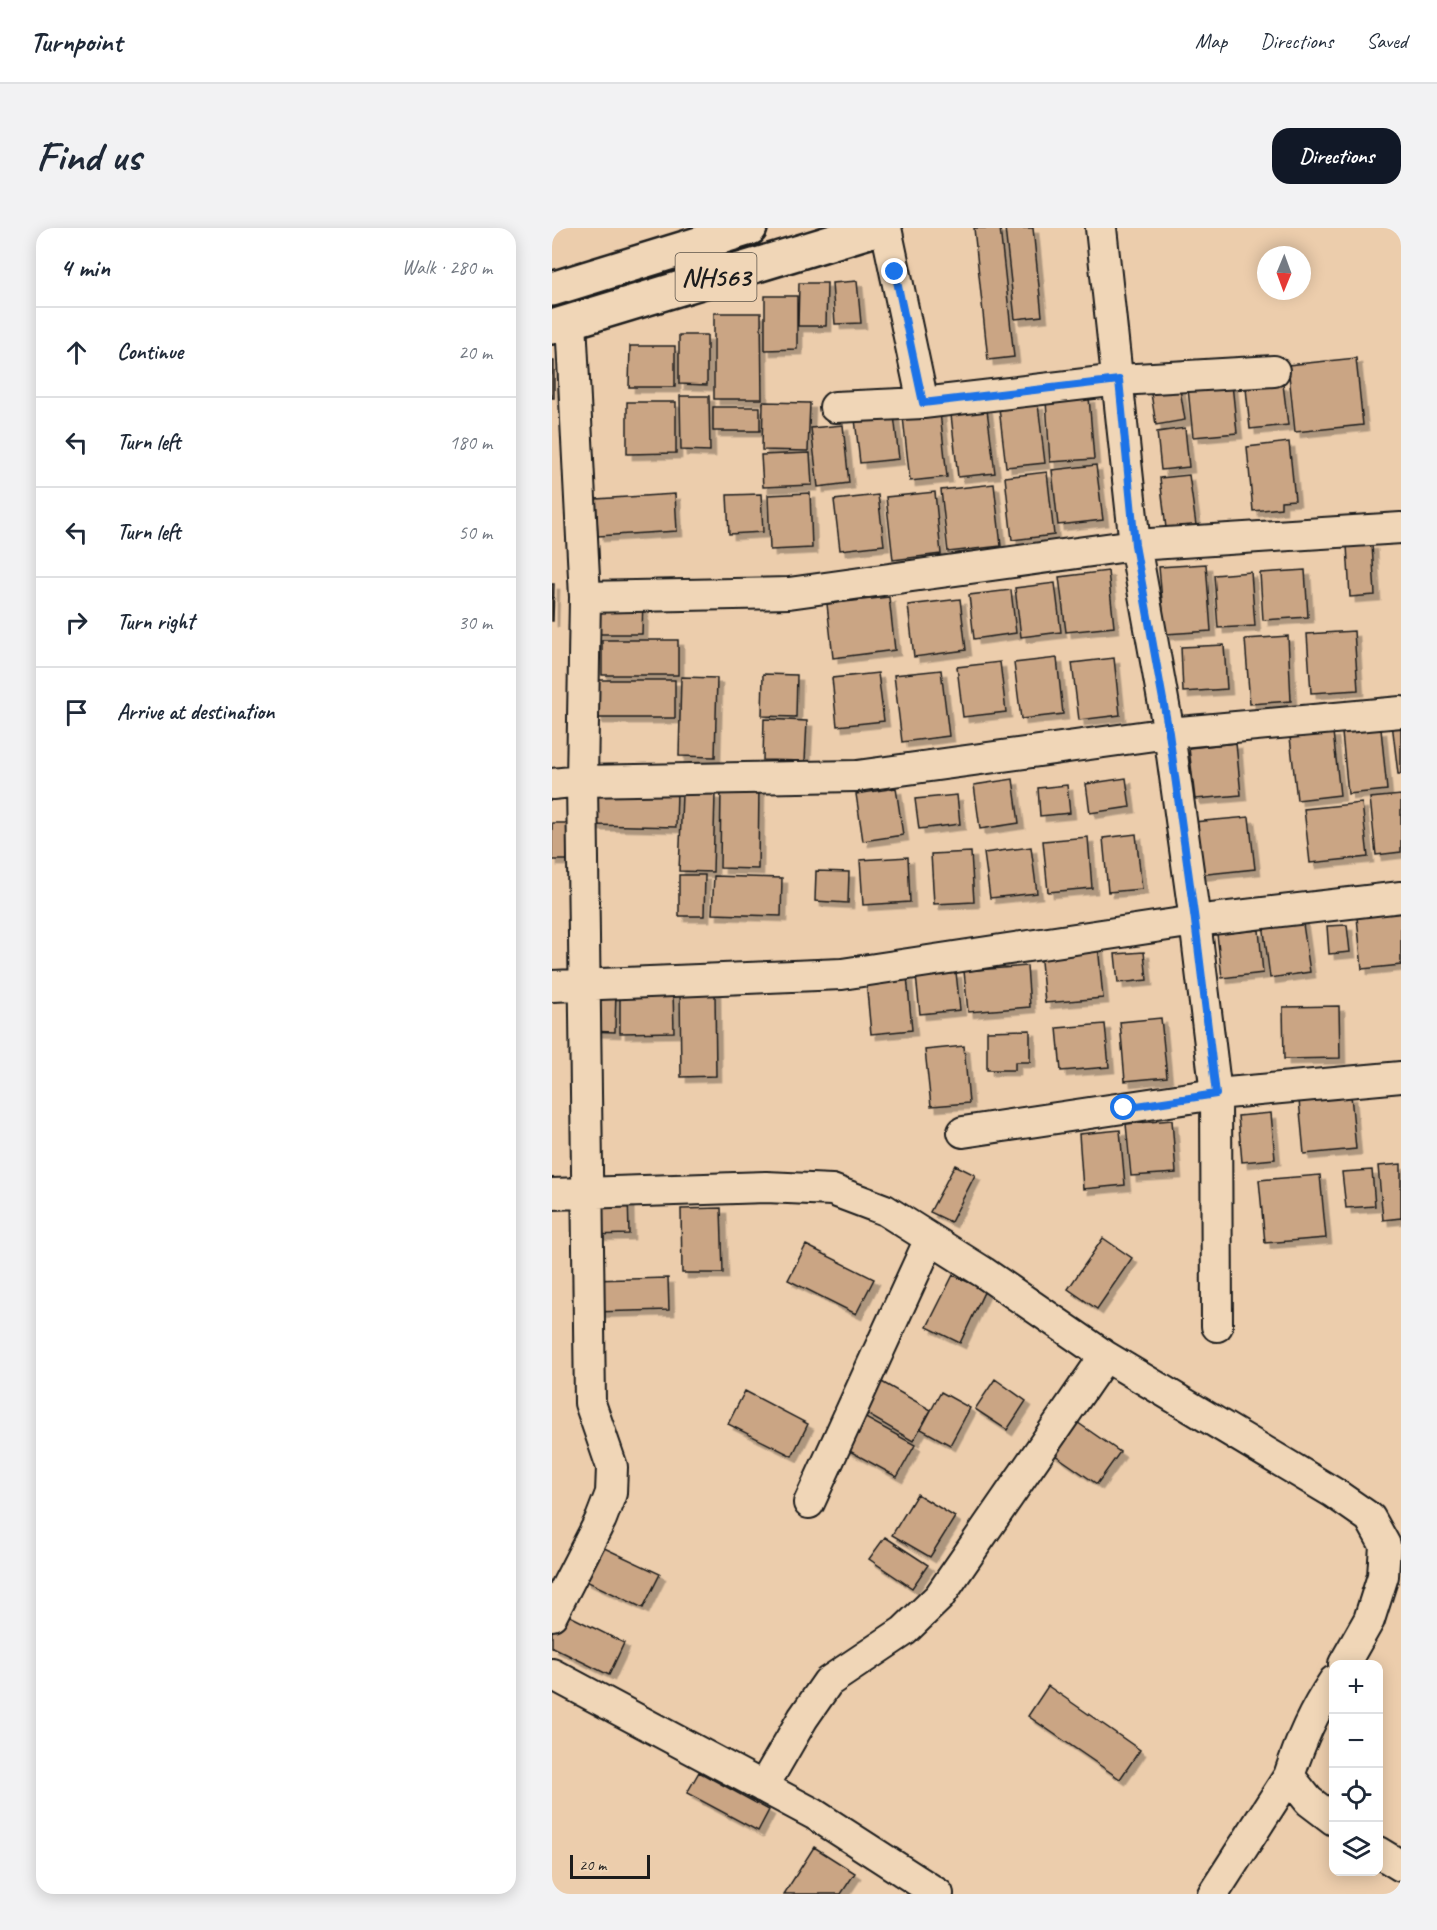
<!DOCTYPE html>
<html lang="en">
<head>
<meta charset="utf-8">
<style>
  :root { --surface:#fff; --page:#f2f2f3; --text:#1f2937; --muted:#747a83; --line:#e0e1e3; --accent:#111827 }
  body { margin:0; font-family:Caveat,sans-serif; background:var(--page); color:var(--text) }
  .controls { position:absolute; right:18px; bottom:18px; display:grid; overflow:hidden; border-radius:12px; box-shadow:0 3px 15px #0003 }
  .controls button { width:54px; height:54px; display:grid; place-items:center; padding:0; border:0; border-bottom:2px solid var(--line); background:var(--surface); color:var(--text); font:30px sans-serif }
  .compass { position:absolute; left:705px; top:18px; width:54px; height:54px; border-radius:50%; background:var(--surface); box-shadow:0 3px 15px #0003; rotate:181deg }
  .scale { position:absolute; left:18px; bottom:15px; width:80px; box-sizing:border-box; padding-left:6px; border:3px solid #1c1c1c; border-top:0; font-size:16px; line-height:21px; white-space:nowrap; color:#1c1c1c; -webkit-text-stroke:4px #f0d6b7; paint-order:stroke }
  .stop { position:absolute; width:18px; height:18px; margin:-14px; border:4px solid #1a73e8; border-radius:50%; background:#fff }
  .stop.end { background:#1a73e8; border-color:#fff; box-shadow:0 2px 6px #0008 }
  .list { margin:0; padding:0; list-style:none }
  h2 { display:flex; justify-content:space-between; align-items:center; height:78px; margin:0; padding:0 24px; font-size:26px }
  h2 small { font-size:20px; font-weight:400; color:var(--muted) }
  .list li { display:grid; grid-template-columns:39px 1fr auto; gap:18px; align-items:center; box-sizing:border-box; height:90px; padding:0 24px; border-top:2px solid var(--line) }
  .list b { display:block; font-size:22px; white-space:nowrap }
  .list em { font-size:20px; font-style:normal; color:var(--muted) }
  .icon { flex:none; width:33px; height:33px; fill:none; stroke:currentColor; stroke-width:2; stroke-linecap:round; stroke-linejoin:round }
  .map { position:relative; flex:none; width:849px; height:1666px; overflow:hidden; border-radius:18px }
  header { display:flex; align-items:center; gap:36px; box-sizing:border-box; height:84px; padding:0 30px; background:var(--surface); border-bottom:2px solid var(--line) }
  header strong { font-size:28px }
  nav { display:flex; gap:33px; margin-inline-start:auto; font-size:21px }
  .intro { display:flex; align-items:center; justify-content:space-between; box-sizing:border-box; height:144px; padding:0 36px }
  h1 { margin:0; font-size:42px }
  .button { padding:15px 27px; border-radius:18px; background:var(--accent); color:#fff; font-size:21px; font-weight:700 }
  main { display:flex; gap:36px; padding:0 36px }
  aside { flex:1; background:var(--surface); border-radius:18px; box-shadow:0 3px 15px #0003 }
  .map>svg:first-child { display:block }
  .building { fill:#caa584; stroke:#1c1c1c; stroke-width:1.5; filter:url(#shadow) }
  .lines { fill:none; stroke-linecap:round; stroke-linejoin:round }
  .street-casing { stroke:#1c1c1c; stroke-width:34 }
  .highway-casing { stroke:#1c1c1c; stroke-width:38 }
  .street { stroke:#f0d6b7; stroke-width:30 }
  .highway { stroke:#f0d6b7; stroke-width:33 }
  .route { stroke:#1a73e8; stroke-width:8 }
  .labels { text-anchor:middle; stroke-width:5; stroke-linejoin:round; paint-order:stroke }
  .shield { fill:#f0d6b7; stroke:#5c544a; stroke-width:1.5 }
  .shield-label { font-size:27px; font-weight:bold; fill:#1c1c1c }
</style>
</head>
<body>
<header>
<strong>Turnpoint</strong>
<nav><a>Map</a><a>Directions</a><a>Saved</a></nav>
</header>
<div class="intro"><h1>Find us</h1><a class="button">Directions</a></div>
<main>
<aside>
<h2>4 min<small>Walk · 280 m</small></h2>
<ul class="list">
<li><svg class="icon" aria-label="ahead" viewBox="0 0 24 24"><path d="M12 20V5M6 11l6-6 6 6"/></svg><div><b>Continue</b></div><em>20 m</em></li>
<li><svg class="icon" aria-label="left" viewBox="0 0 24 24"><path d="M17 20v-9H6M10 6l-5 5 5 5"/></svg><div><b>Turn left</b></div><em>180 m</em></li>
<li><svg class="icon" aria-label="left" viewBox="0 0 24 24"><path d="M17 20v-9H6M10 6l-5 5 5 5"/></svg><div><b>Turn left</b></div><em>50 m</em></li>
<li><svg class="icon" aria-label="right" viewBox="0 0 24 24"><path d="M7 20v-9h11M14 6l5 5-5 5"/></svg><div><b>Turn right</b></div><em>30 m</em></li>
<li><svg class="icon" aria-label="arrive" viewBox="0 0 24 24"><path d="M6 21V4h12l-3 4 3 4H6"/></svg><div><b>Arrive at destination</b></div></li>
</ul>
</aside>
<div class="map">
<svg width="849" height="1666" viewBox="0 0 849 1666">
  <defs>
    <filter id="shadow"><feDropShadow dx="5.5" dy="5.5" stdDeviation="0" flood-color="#0004"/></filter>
  </defs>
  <rect width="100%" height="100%" fill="#eccdac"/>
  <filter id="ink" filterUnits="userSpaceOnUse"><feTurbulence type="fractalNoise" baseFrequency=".0167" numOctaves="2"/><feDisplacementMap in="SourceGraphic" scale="12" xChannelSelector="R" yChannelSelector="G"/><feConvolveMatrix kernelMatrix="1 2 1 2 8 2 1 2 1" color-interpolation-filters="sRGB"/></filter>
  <g filter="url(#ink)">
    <path class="building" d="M422,0H448L462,129L436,132Z
      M453,0H481L490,88L463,91Z
      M305,53L309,95L283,96L280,55Z
      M247,55H275L274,98H246Z
      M213,68H245V121L213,122Z
      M162,85H209L210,171H162Z
      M127,107H155V157L127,156Z
      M78,118H123V159H77Z
      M804,130L811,197L743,204L736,137Z
      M0,133H2V170H0Z
      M679,146L685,205L641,209L635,151Z
      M627,155L633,192L604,197L598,159Z
      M731,156L736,197L698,201L694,160Z
      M128,168H157L158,223L129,222Z
      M537,169L542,231L498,234L494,173Z
      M75,174H124V225L75,226Z
      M211,174L258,175L256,223L210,222Z
      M434,174L443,245L406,249L398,178Z
      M486,176L493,235L454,239L447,180Z
      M161,179H208V203H161Z
      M388,184L395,249L358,253L351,189Z
      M342,187L347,231L308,235L303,191Z
      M291,197L297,255L266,259L259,200Z
      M633,200L637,239L609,242L605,204Z
      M737,214L743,272L729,273V280L701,283L695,219Z
      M258,225L260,257L211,259L209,227Z
      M544,237L551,292L506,297L500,242Z
      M495,244L502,307L460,312L453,249Z
      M637,247L644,297L614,300L608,250Z
      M442,256L449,318L396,324L389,262Z
      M383,264L389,326L341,332L334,269Z
      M258,265L260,320L218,322L216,267Z
      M123,266L125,303L46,308L44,271Z
      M209,266L211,304L177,306L175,267Z
      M326,267L332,317L288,322L282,272Z
      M820,316L823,367L798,369L795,317Z
      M654,336L659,403L613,406L607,339Z
      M753,342L756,389L711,392L708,345Z
      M556,343L562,399L514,404L507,349Z
      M699,344L703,398L666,400L662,347Z
      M503,355L509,404L469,409L463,360Z
      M0,356H2L1,393H0Z
      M459,362L464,405L422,411L417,367Z
      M337,369L343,422L281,430L275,376Z
      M46,370L91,372L90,406H45Z
      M408,371L414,422L362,429L356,377Z
      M802,403L806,462L759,465L755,406Z
      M736,408L739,473L698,476L693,411Z
      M50,412H126V447H50Z
      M672,417L675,461L631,464L629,419Z
      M505,430L511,486L469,491L462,435Z
      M562,430L568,487L527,492L520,435Z
      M448,434L454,484L411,489L405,439Z
      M389,442L397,508L350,514L342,447Z
      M326,445L332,493L285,498L280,450Z
      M211,446L245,447L244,489L210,488Z
      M129,449L165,450L163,529L127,528Z
      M45,452H123V490H45Z
      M212,491L255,493L253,533L211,532Z
      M849,494V546H846L840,495Z
      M829,501L835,562L796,566L790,505Z
      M781,504L788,567L745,572L738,509Z
      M684,515L689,567L643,571L637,520Z
      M574,550L578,579L538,585L534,556Z
      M461,551L467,595L428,601L422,557Z
      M169,557H207L206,641L168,640Z
      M515,557L518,585L488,588L486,560Z
      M344,560L351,607L311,613L304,566Z
      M42,562L125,564L124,599L41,597Z
      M130,566H163L161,644L127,643Z
      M405,567L408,596L367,601L363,571Z
      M849,567V624L824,627L818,570Z
      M810,575L816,629L758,635L752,581Z
      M697,589L703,641L646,647L641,594Z
      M0,595H16V632H0Z
      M584,606L590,661L556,664L551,610Z
      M536,609L540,660L496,664L491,613Z
      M479,619L485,665L438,670L432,625Z
      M419,624L422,674L382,676L379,626Z
      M356,629L358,674L311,677L308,632Z
      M264,643L297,644L296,675L263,673Z
      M127,647H153L152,688H127Z
      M162,648L230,650L229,688L160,686Z
      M849,685V737L810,741L805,689Z
      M750,689L758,744L718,750L711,695Z
      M795,697L798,724L777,726L775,698Z
      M707,702L711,745L670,750L665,706Z
      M546,717L551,770L493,775L488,723Z
      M592,724L595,752L566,755L563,726Z
      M475,738L478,779L416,784L412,743Z
      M404,744L408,782L368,786L364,747Z
      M355,748L360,802L319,806L314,752Z
      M34,762H64L63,804L33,803Z
      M121,762L122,804L68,805V763Z
      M163,763L164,848L129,849L128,764Z
      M787,778L788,830L732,831L731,779Z
      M609,790L615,849L573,853L568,794Z
      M553,796L557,839L509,843L505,800Z
      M478,802V834H463V842H435V803Z
      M412,818L417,875L379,878L373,822Z
      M799,867L804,921L752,926L747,872Z
      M719,885L723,931L690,934L686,888Z
      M620,892L624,945L579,948L574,896Z
      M568,902L573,957L531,961L527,906Z
      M849,936V990L831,992L826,938Z
      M403,937L423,947L399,994L378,984Z
      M820,942L823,978L794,980L790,944Z
      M768,947L774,1010L713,1015L707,952Z
      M76,966L77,1006L37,1007L36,968Z
      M169,980L171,1045H130L129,981Z
      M551,1010L580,1030L545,1081L516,1061Z
      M254,1017L322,1051L304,1086L236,1052Z
      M401,1047L433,1062L408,1115L375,1099Z
      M116,1050L117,1082L40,1084L39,1052Z
      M314,1145L379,1182L361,1213L296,1175Z
      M443,1151L474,1173L455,1202L423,1181Z
      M193,1163L256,1196L240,1228L176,1196Z
      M389,1164L418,1180L398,1217L369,1201Z
      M506,1181L568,1224L545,1256L483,1213Z
      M301,1183L363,1217L345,1249L283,1215Z
      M365,1266L403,1289L378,1329L340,1307Z
      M333,1309L376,1337L360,1360L317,1331Z
      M48,1318L108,1346L91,1380L32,1352Z
      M8,1383L72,1415L57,1447L0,1419V1399Z
      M496,1458L588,1522L568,1551L476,1488Z
      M147,1544L217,1582L206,1603L135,1565Z
      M262,1619L303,1645L289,1666H232Z"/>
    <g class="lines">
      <defs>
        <path id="street" d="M334,0L371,175
          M549,0L583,317L617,505L643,693L664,866L665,1098
          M283,179L371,175L567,152L722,143
          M33,369L237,365L583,317L849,300
          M0,556L30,553L305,548L617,505L849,484
          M0,758L290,746L643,693L849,669
          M411,904L664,866L849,849
          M0,966L214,959L280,962L333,982L431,1044L553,1128L782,1265L818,1290L833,1317L831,1348L817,1392L792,1436
          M257,1275L378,1011
          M0,1387L49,1291L59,1265L60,1239L38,1175L30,553L33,369L19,93
          M0,1446L262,1586L386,1666
          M782,1453C761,1484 749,1512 737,1548L757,1573L782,1592
          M211,1559L251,1490L276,1454L352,1403L387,1369L553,1128
          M826,1624L849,1638
          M661,1666L737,1548"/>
        <path id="highway" d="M0,61L198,0
          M0,99L327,0"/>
      </defs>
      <use href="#street" class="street-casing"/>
      <use href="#highway" class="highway-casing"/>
      <use href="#street" class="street"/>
      <use href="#highway" class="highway"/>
    </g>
  </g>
  <g class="lines" filter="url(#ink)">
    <path class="route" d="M343,44L371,175L567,152L583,317L617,505L643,693L664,866L572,880"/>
  </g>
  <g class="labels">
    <rect class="shield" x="123.5" y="25" width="81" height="48" rx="4.5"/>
    <g class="shield-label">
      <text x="164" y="58">NH563</text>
    </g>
  </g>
</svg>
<div class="controls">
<button>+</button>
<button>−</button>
<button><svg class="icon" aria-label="locate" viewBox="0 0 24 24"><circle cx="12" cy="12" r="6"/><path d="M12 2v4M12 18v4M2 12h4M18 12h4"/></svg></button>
<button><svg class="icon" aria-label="layers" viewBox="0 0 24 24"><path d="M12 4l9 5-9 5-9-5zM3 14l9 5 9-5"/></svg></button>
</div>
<svg class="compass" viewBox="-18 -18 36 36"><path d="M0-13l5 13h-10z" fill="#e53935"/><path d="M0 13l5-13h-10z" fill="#747a83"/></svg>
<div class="scale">20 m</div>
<div class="stop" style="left:572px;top:880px"></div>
<div class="stop end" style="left:343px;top:44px"></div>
</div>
</main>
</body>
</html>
